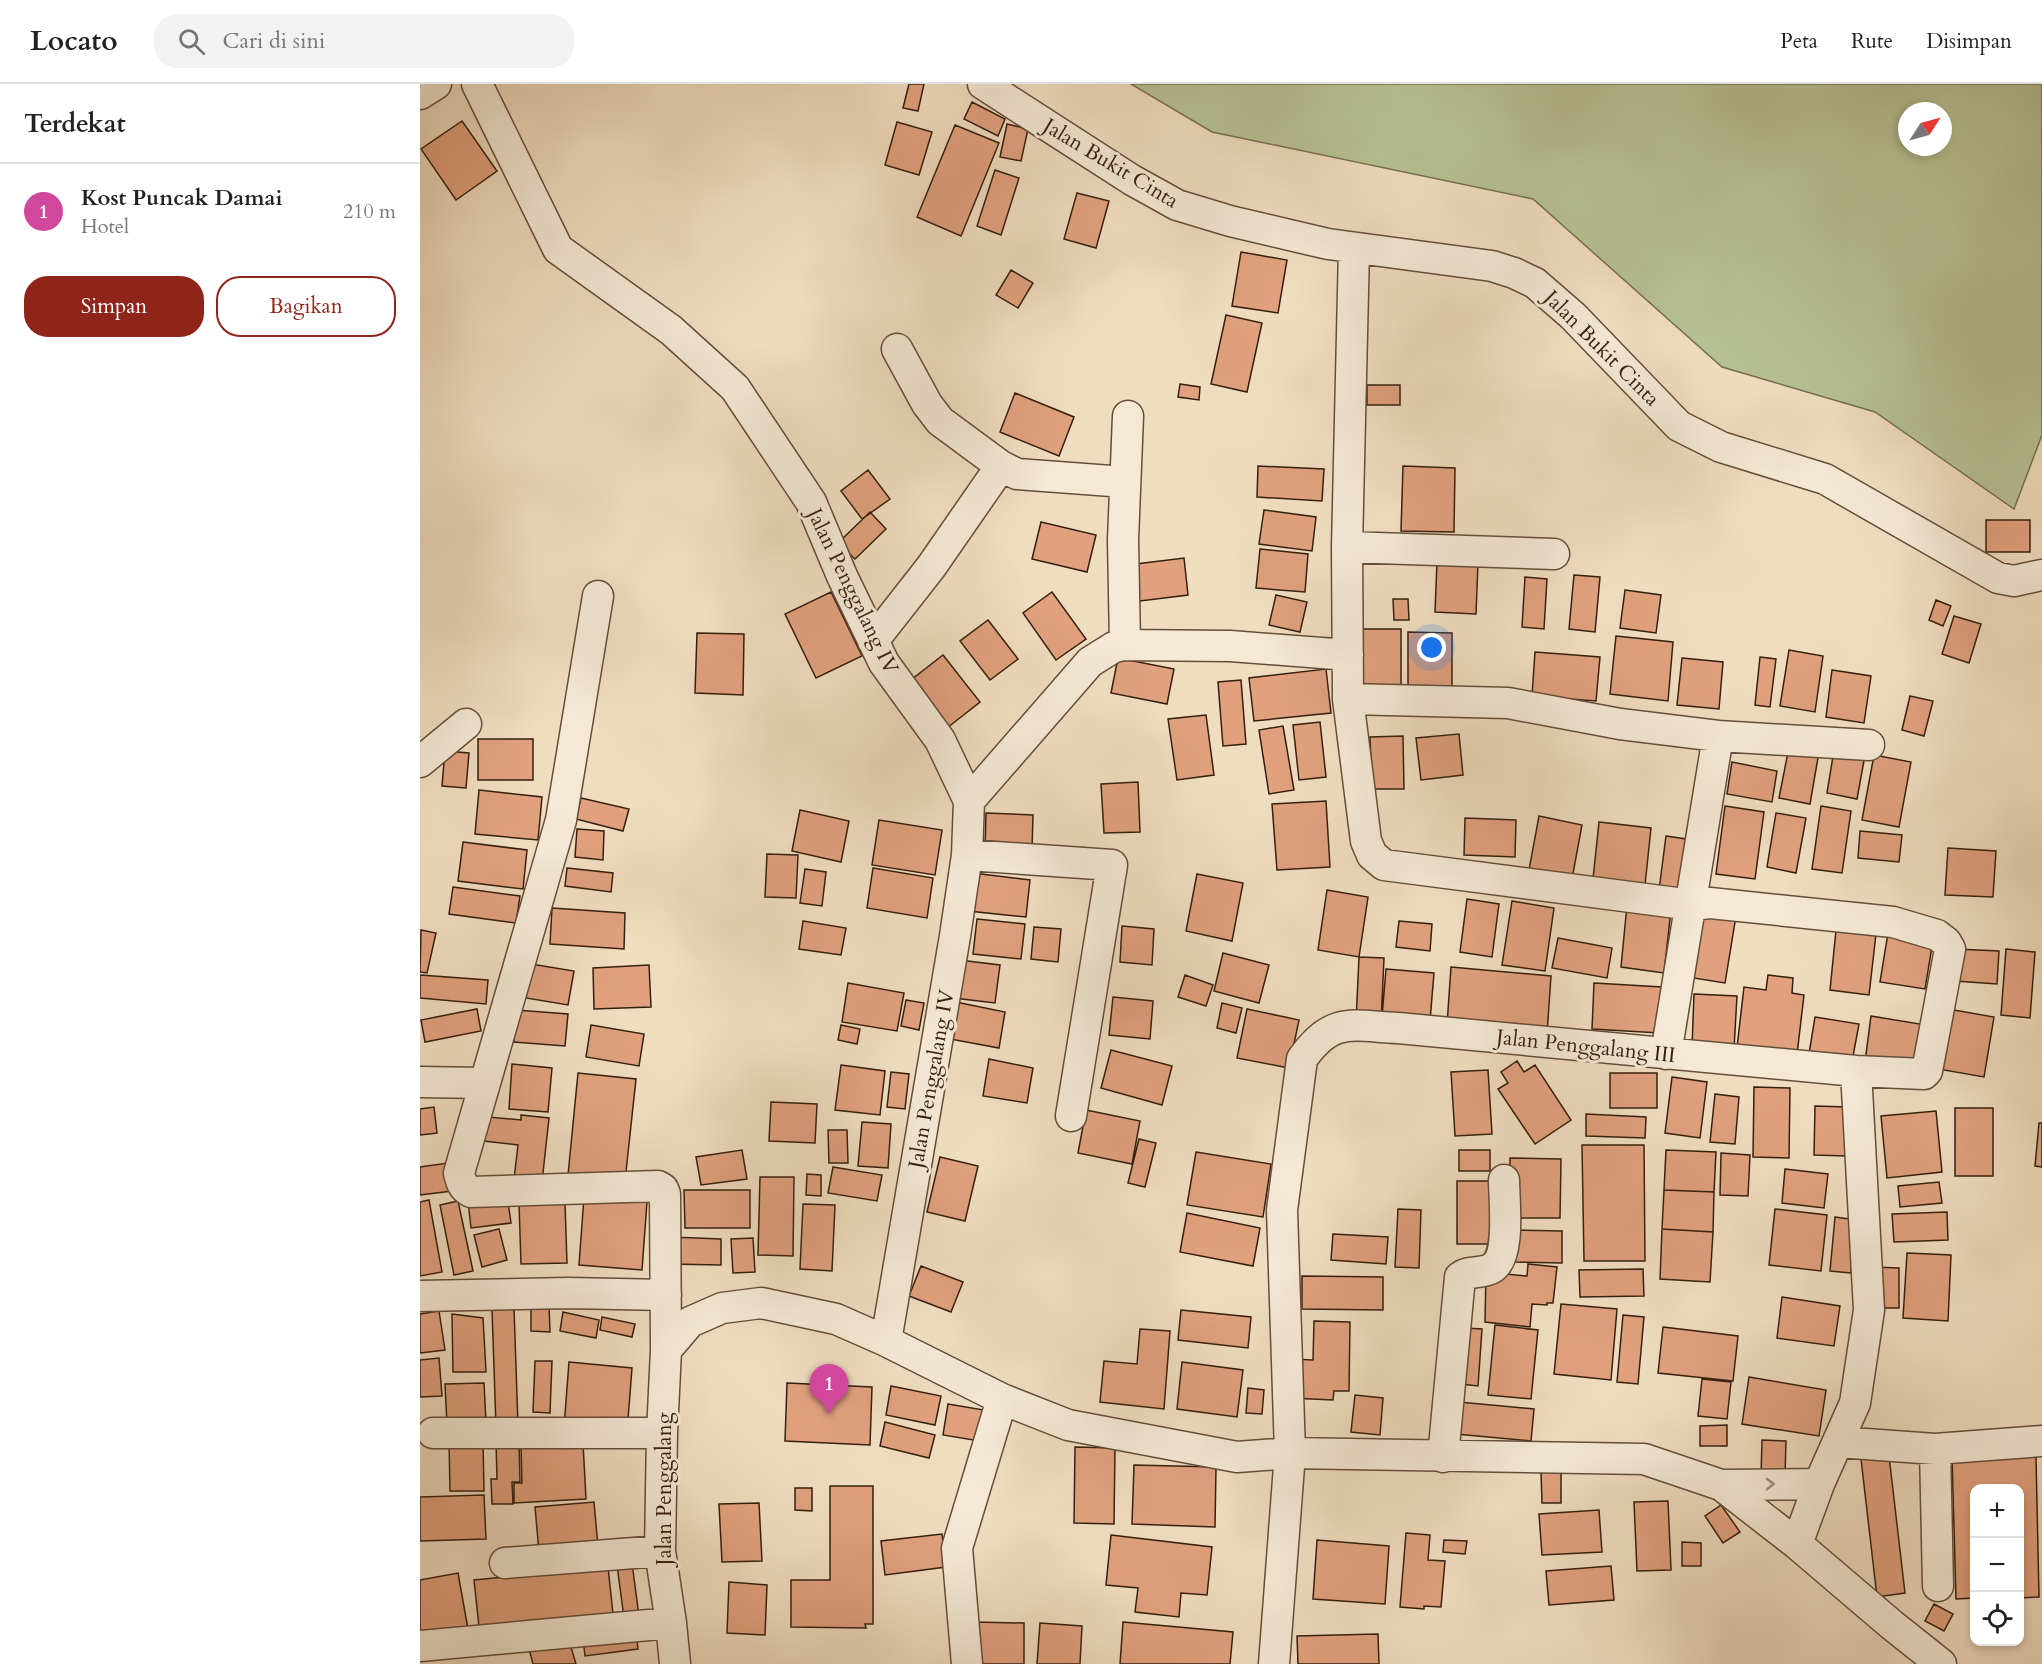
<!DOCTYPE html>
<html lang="id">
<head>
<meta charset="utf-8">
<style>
  :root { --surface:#fff; --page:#f2f2f2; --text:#222; --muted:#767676; --line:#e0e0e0; --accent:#8f2418 }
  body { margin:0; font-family:Cardo,serif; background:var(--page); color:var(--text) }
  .controls { position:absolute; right:18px; bottom:18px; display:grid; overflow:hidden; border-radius:12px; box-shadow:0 3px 9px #0003 }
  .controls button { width:54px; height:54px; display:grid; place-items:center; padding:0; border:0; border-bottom:2px solid var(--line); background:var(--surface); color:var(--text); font:30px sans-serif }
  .compass { position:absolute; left:1478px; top:18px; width:54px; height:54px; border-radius:50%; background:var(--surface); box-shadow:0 3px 9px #0003; rotate:54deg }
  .you { position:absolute; left:1012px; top:564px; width:21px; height:21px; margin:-15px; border:4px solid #fff; border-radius:50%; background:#1a73e8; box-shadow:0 0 0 9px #1a73e833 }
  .badge { display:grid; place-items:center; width:39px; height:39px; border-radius:50%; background:var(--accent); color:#fff; font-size:20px; font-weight:700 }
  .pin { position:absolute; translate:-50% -50px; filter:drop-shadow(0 2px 3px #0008) }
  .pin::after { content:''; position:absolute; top:32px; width:21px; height:18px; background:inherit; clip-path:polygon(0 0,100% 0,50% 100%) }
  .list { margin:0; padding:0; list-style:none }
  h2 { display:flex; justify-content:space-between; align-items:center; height:78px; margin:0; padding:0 24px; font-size:26px }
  h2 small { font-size:20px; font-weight:400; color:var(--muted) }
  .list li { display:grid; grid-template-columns:39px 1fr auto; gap:18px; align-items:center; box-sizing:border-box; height:96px; padding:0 24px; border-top:2px solid var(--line) }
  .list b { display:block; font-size:22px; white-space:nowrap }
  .list p { margin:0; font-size:20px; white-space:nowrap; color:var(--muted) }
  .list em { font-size:20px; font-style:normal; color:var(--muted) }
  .actions { display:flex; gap:12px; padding:18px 24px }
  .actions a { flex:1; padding:14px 0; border:2px solid var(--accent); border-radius:24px; text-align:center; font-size:21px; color:var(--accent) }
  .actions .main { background:var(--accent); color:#fff }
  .icon { flex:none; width:33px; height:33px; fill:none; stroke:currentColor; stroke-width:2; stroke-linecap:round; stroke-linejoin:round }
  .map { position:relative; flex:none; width:1622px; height:1580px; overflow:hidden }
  header { display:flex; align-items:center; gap:36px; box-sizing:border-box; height:84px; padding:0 30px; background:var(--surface); border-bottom:2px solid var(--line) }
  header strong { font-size:28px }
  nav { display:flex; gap:33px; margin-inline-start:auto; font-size:21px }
  .search { width:420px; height:54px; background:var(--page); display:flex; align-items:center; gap:15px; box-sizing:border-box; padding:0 21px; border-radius:24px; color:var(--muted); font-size:22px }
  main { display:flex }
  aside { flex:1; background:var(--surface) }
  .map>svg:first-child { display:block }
  .green { fill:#b7c294; stroke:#767051; stroke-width:1.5; fill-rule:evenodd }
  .building { fill:#e1a17e; stroke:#351f0e; stroke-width:1.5 }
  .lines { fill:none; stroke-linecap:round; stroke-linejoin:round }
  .minor-casing { stroke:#644e3a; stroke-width:33 }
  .minor { stroke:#f5e9d6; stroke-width:30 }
  .oneway { stroke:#9f8e7c }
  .labels { text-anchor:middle; stroke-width:6; stroke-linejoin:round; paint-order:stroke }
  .street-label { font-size:21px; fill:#351f0e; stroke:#f5e9d6 }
</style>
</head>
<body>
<header>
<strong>Locato</strong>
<div class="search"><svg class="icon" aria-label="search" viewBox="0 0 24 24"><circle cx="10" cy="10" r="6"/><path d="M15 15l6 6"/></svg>Cari di sini</div>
<nav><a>Peta</a><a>Rute</a><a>Disimpan</a></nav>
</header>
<main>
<aside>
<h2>Terdekat<small></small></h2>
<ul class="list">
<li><span class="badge" style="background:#d1479c">1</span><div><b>Kost Puncak Damai</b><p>Hotel</p></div><em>210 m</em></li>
</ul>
<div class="actions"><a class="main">Simpan</a><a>Bagikan</a></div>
</aside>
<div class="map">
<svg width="1622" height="1580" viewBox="0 0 1622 1580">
  <rect width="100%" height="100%" fill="#f0ddc0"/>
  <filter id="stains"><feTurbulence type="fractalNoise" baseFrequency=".00333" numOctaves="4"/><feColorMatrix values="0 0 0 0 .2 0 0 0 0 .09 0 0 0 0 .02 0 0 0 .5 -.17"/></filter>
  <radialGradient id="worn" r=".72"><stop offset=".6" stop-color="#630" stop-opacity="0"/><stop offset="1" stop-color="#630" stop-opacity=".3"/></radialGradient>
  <path class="green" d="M711,0H1622V351L1594,425L1455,328L1302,283L1113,115L792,48ZM1487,27H1523V63H1487Z"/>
  <path class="building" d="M489,0H504L498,27L483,24Z
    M552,18L585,35L578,52L544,35Z
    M42,37L77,87L36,116L1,65Z
    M477,38L512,48L499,91L465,81Z
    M587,40L608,45L601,77L580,73Z
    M535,41L579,59L541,152L497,133Z
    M575,86L599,94L581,151L557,142Z
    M657,109L689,117L676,164L644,155Z
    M821,168L867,176L858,229L812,222Z
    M591,186L613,199L598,224L576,211Z
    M806,231L842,239L827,308L791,300Z
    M760,300L780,303L779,316L758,313Z
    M947,301H980V321H947Z
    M595,309L654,333L639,372L580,348Z
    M838,382L904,385L902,417L837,413Z
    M983,382L1035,384L1034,448L981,447Z
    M448,386L470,415L442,435L421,407Z
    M844,426L896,433L892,467L839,460Z
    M450,428L466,445L435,475L418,459Z
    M1566,436H1610V468H1566Z
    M621,438L676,451L667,488L612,475Z
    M840,465L888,470L885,508L836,504Z
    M764,474L768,511L712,518L708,481Z
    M1017,478L1058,479L1056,530L1015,528Z
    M1154,491L1180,493L1175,548L1149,545Z
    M1105,493L1127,495L1124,545L1102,543Z
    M1205,506L1241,511L1236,549L1200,544Z
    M411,508L442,572L396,594L365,530Z
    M632,508L666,555L636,576L603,529Z
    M856,511L887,518L880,548L849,541Z
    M973,515H988L989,536H974Z
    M1516,516L1531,522L1523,542L1509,536Z
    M1534,532L1561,540L1549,579L1522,570Z
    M568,536L598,575L570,596L540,557Z
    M939,545H981V610H939Z
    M988,548L1032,549V612L988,611Z
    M277,549L324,550L323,611L275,609Z
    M1196,552L1253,558L1248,617L1190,610Z
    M1369,566L1403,572L1395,628L1360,622Z
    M1115,568L1180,573L1176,617L1112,612Z
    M523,571L560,618L527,644L491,596Z
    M1340,573L1356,575L1350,623L1335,621Z
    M698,574L754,585L747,620L691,609Z
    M1262,574L1303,578L1299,625L1257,621Z
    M906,585L911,629L834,637L829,594Z
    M1412,586L1451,592L1444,639L1406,633Z
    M821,596L826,660L803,662L798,598Z
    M1490,612L1513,617L1504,652L1482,646Z
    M786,631L794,691L757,696L748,635Z
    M900,638L906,693L879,696L873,641Z
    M863,642L874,706L849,710L839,646Z
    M1039,650L1043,691L1001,696L996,654Z
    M983,652L984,705H952L950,653Z
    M58,655H113V696H58Z
    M1369,663L1399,668L1390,720L1359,714Z
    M1414,666L1445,671L1437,715L1407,709Z
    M25,667L49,669L46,704L22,702Z
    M1454,671L1491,678L1479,743L1442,736Z
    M1312,678L1357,687L1352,718L1307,710Z
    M718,698L720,748L684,749L681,700Z
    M59,706L122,713L118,756L55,750Z
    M161,714L209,725L203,747L156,735Z
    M906,717L910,783L857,786L852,720Z
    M1305,722L1344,728L1335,795L1296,790Z
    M1401,722L1431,727L1422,789L1392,785Z
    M380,726L429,737L421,778L372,767Z
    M566,729L613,731L612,766L565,765Z
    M1356,729L1386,734L1376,789L1347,783Z
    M1119,732L1162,741L1152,795L1109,786Z
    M1045,734L1096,736L1095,773L1044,771Z
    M459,736L522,746L515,791L452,781Z
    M1179,738L1231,744L1225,801L1173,795Z
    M157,745L184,747L183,776L155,773Z
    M1440,747L1482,751L1479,778L1438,774Z
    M1246,752L1273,756L1266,810L1239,806Z
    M43,758L107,766L103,805L38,797Z
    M1528,764L1576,767L1573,813L1525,811Z
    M347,770L378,771L376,814L345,813Z
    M147,784L193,789L191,808L145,802Z
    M453,784L513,794L507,834L447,824Z
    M385,785L406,788L402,822L380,819Z
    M553,789L610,796L606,833L548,827Z
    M777,790L823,799L812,857L766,847Z
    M33,803L100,812L96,839L29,830Z
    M907,806L948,813L939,873L898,866Z
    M1047,815L1079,820L1072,873L1040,868Z
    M1092,817L1134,824L1125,887L1082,881Z
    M1207,821L1251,826L1244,889L1201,883Z
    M132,824L205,829L204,865L130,860Z
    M1279,825L1316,832L1305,899L1267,893Z
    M557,835L605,840L601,875L553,870Z
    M383,837L426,844L421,871L379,865Z
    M979,837L1012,840L1010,867L976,863Z
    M702,842L734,845L732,881L700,878Z
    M614,843L641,845L638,878L611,875Z
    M1,846L16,849L7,889L0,888Z
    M1416,846L1456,850L1449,911L1410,906Z
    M1468,849L1513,856L1505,905L1460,898Z
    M1138,854L1192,864L1187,894L1132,884Z
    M1536,865L1579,867L1577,900L1535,897Z
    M1586,865L1615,868L1610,934L1581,931Z
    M803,869L849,881L839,919L794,907Z
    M939,873L964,874L961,939L936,938Z
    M539,876L580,881L575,919L534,914Z
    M111,880L154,887L148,921L106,914Z
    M229,881L231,923L174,925L173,884Z
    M1031,883L1131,892L1127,950L1027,941Z
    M966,885L1014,889L1010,937L962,933Z
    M0,891L68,896L66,920L0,914Z
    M765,891L793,901L786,922L758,913Z
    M1348,891L1373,894L1372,909L1384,911L1376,979L1316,972L1324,903L1346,906Z
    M428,899L484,909L477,947L422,938Z
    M1174,899L1242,903L1240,949L1172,945Z
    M1274,910L1317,912L1314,965L1272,963Z
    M693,913L733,917L730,955L689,951Z
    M486,916L504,919L499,946L481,942Z
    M536,918L585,928L579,964L530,955Z
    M802,919L822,924L816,949L797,944Z
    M57,925L61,947L5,958L1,936Z
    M827,925L879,936L869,984L817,974Z
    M1528,925L1574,933L1564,993L1518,985Z
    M96,926L148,930L145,962L94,958Z
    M1451,932L1506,941L1498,986L1445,978Z
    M1395,933L1439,940L1431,983L1388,976Z
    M171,941L224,950L219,982L166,973Z
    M421,941L440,945L437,960L418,956Z
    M691,966L752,982L742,1021L681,1004Z
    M569,975L613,984L607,1019L563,1012Z
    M1097,977L1104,988L1115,981L1151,1036L1115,1060L1078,1005L1088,999L1081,988Z
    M92,980L132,984L128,1028L89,1025Z
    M421,981L465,987L460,1031L415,1026Z
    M1068,986L1072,1050L1035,1052L1031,988Z
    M471,988L489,990L485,1025L467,1023Z
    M158,989L216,995L205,1097L148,1091Z
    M1190,989H1237V1024H1190Z
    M1252,993L1287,998L1280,1054L1245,1049Z
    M1334,1003L1370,1004L1369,1074L1333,1073Z
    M1295,1010L1319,1013L1315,1060L1290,1058Z
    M351,1018L397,1020L395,1059L349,1057Z
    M1395,1022L1428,1023L1426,1072L1394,1071Z
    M14,1023L17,1049L0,1051V1025Z
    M1535,1024H1573V1092H1535Z
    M666,1026L720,1037L712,1080L658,1069Z
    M1516,1027L1522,1088L1467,1094L1461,1032Z
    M1166,1030L1226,1033L1225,1054L1166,1052Z
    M101,1031L129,1034L122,1098L94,1095L98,1061L55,1056L58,1032L101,1036Z
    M442,1038L471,1040L468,1084L438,1082Z
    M1619,1039H1622V1083L1615,1082Z
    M408,1046H427L428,1079H409Z
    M719,1055L736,1059L725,1103L708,1099Z
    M1162,1061H1224L1225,1177H1164Z
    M322,1066L327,1095L281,1101L276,1073Z
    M1039,1066H1070V1087H1039Z
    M1246,1066L1296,1068L1294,1108L1244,1106Z
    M776,1068L851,1080L843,1133L767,1121Z
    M1301,1069L1330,1071L1328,1112L1300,1111Z
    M520,1073L558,1082L545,1137L507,1128Z
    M1090,1074L1141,1075L1140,1134H1090Z
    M28,1079L32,1107L0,1111V1083Z
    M413,1083L462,1091L457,1117L408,1109Z
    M1365,1085L1408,1090L1404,1124L1362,1119Z
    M387,1090L401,1091V1112L386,1111Z
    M340,1093H374L373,1172L338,1171Z
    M1037,1097H1078V1160H1037Z
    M1519,1098L1522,1119L1480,1123L1478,1102Z
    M264,1106H330V1144H265Z
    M1244,1106L1294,1108L1293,1148L1242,1145Z
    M87,1111L91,1139L51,1144L48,1117Z
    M164,1113L227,1118L222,1186L159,1181Z
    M9,1116L22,1188L0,1192V1118Z
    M38,1117L53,1187L34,1191L20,1121Z
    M145,1119L147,1179L101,1180L99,1120Z
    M383,1120L415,1121L412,1187L380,1185Z
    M978,1125L1001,1126L999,1184L975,1183Z
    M1355,1125L1407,1131L1401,1187L1349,1181Z
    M1527,1128L1528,1156L1474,1158L1472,1130Z
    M767,1129L840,1144L833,1182L760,1168Z
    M1415,1133L1436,1136L1431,1189L1410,1187Z
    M79,1145L87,1176L62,1183L54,1151Z
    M1242,1145L1293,1148L1290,1198L1240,1195Z
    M1094,1146L1142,1147V1179L1094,1178Z
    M913,1150L968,1153L966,1180L911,1176Z
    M251,1153L301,1155V1181L250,1180Z
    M333,1154L335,1188L313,1189L311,1155Z
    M1487,1169L1531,1171L1528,1237L1483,1234Z
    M1108,1180L1137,1183L1133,1219H1127V1221L1112,1220L1110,1243L1065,1238L1066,1188L1107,1192Z
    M501,1182L543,1198L531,1228L489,1212Z
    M1453,1183L1479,1184V1224H1452Z
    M1223,1185L1224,1212L1160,1213L1159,1186Z
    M882,1192L963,1193V1226L882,1225Z
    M1362,1213L1420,1222L1414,1262L1357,1254Z
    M111,1220H129L130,1248L111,1247Z
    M1141,1220L1197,1225L1191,1296L1134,1290Z
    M94,1224L98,1342L76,1343L72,1225Z
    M761,1226L831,1233L828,1264L758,1256Z
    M19,1227L25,1266L0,1269V1230Z
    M143,1228L179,1236L176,1254L140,1247Z
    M32,1230L63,1234L66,1288H33Z
    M1203,1231L1224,1233L1218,1300L1197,1298Z
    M182,1233L215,1240L212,1253L180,1246Z
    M894,1237L930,1238L929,1307H914L913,1316L870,1314L871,1275L893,1276Z
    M1075,1241L1118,1246L1111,1315L1068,1311Z
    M1243,1243L1318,1252L1313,1297L1238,1289Z
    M1045,1244L1062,1245L1058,1302L1041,1300Z
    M720,1245L750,1247L744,1325L680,1318L684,1277L717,1280Z
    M19,1274L22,1312L0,1313V1276Z
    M115,1277H132L130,1329L113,1328Z
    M149,1278L212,1284L207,1348L144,1343Z
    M762,1278L823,1286L817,1333L757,1325Z
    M1329,1293L1406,1306L1399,1352L1322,1340Z
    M1282,1295L1311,1298L1307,1335L1278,1332Z
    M64,1299L66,1339L27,1341L25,1300Z
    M367,1299L452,1303L450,1361L365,1357Z
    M471,1302L521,1312L515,1341L466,1331Z
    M828,1304L844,1306L842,1330L826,1329Z
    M935,1311L963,1314L960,1351L931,1348Z
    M1039,1318L1114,1325L1111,1357L1036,1350Z
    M528,1320L564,1326L559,1357L523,1351Z
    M465,1338L515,1351L509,1374L460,1362Z
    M1307,1341V1362H1280V1342Z
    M1342,1356L1366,1357L1365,1392H1341Z
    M29,1357H63L64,1407H30Z
    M76,1358H99L100,1398H92L93,1420H72L71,1395H77Z
    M163,1359L166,1415L94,1419V1399H102L101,1362Z
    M655,1363L695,1364L694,1440L654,1439Z
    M1469,1372L1485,1509L1457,1513L1441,1375Z
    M1616,1373L1619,1513L1600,1514V1404H1554V1514L1536,1515L1532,1374Z
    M714,1381L796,1383L795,1443L712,1440Z
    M1121,1388H1141V1419H1122Z
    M410,1402H453V1540H445L446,1544L371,1543V1496H410Z
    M375,1404H392V1427L375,1426Z
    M64,1411L66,1455L0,1457V1413Z
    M1248,1417L1251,1486L1217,1487L1214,1418Z
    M174,1418L178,1463L119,1468L115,1423Z
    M339,1419L342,1477L302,1478L299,1420Z
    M1301,1421L1320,1448L1303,1459L1285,1432Z
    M1179,1426L1182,1468L1122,1471L1119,1430Z
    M986,1449L1010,1451L1008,1476L1025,1477L1021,1523L1004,1522V1525L980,1523Z
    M522,1450L526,1483L465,1491L461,1457Z
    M691,1451L792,1463L787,1511L761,1509L759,1533L715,1528L718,1504L686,1501Z
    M897,1456L969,1462L965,1520L893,1515Z
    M1024,1456L1047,1457L1045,1470L1023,1468Z
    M1262,1458L1281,1459V1482H1262Z
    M212,1479L219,1532L204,1534L197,1481Z
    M1191,1482L1194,1516L1129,1521L1126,1487Z
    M188,1483L194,1539L60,1552L54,1496Z
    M38,1489L48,1545L0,1554V1496Z
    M309,1498L347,1501L345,1551L307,1549Z
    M1514,1520L1533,1530L1524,1547L1505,1537Z
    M554,1538L604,1539V1580H554Z
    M703,1538L813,1548L810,1580H700Z
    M620,1539L662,1542L660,1580H617Z
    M216,1547L218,1565L165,1572L163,1555Z
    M958,1550L959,1580H878L877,1552Z
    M148,1553L156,1580H113L109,1565Z"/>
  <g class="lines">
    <defs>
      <path id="minor" d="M57,0L138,165L251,246L315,304L391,418L422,492L464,579L520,656L549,717L547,771L535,852L466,1257
        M563,0L712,96L757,121L810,137L908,160L1072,182L1094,189L1115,199L1153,232L1259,342L1301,363L1405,395L1578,494L1594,497L1622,491
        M0,10L16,0
        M477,265L507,320L520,337L581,382L597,390L705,398
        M927,463L1134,470
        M178,512L141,736L39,1089C41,1098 43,1104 51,1108L238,1102L243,1105L245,1110L246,1266L242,1349L240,1467L251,1539L255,1580
        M453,557L511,483L581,382
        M705,561L703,456L708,332
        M928,615L1088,619L1200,640L1298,652
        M0,678L46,640
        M549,717L670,578L694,563L705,561L810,562L928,571
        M547,771L692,781L651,1032
        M1246,970L1298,652L1449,661
        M0,998L64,999
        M0,1212L148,1209L246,1211
        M246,1266L270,1238L302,1224L341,1219L416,1235L466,1257L582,1315L648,1341L817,1373L870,1369L1224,1375L1301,1401L1377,1460L1472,1541L1521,1580
        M13,1349H242
        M1418,1358L1515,1365L1622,1357
        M1515,1365L1518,1502
        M1023,1373L1040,1193C1049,1186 1063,1190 1072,1184C1091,1173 1084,1116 1084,1096
        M1301,1401L1399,1400
        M1377,1460L1399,1400L1435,1319L1449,1226L1436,987
        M85,1479L240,1467
        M0,1562L251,1539
        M547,1580L537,1464L582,1315
        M854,1580L870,1369L862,1126L882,975C912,932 932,942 978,944L1436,987L1504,990L1507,987L1530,865L1526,858L1517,851L1473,838L1290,819L1272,821L964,781L952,771L946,757L928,615L927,463L934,165"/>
    </defs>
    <use href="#minor" class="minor-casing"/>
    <use href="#minor" class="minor"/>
  </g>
  <defs><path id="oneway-chevron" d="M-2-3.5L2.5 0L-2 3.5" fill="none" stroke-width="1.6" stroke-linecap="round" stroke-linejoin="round" transform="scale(1.5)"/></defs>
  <use class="oneway" href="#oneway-chevron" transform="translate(1350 1400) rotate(-1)"/>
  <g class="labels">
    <g class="street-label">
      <text transform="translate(691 79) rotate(31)" y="7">Jalan Bukit Cinta</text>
      <text transform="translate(1182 264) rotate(45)" y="7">Jalan Bukit Cinta</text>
      <text transform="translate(433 507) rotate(64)" y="7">Jalan Penggalang IV</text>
      <text transform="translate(1166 962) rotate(6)" y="7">Jalan Penggalang III</text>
      <text transform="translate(511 995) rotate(-80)" y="7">Jalan Penggalang IV</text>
      <text transform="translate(244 1405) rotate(-90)" y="7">Jalan Penggalang</text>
    </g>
  </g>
  <rect width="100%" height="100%" filter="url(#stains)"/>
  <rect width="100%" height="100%" fill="url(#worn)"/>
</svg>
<div class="controls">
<button>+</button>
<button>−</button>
<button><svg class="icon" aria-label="locate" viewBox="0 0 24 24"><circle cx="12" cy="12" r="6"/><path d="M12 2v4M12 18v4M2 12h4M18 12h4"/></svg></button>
</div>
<svg class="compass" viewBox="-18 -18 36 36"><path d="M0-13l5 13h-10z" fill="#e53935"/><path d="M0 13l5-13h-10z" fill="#767676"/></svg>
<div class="you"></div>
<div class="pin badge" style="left:409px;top:1330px;background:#d1479c">1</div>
</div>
</main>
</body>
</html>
